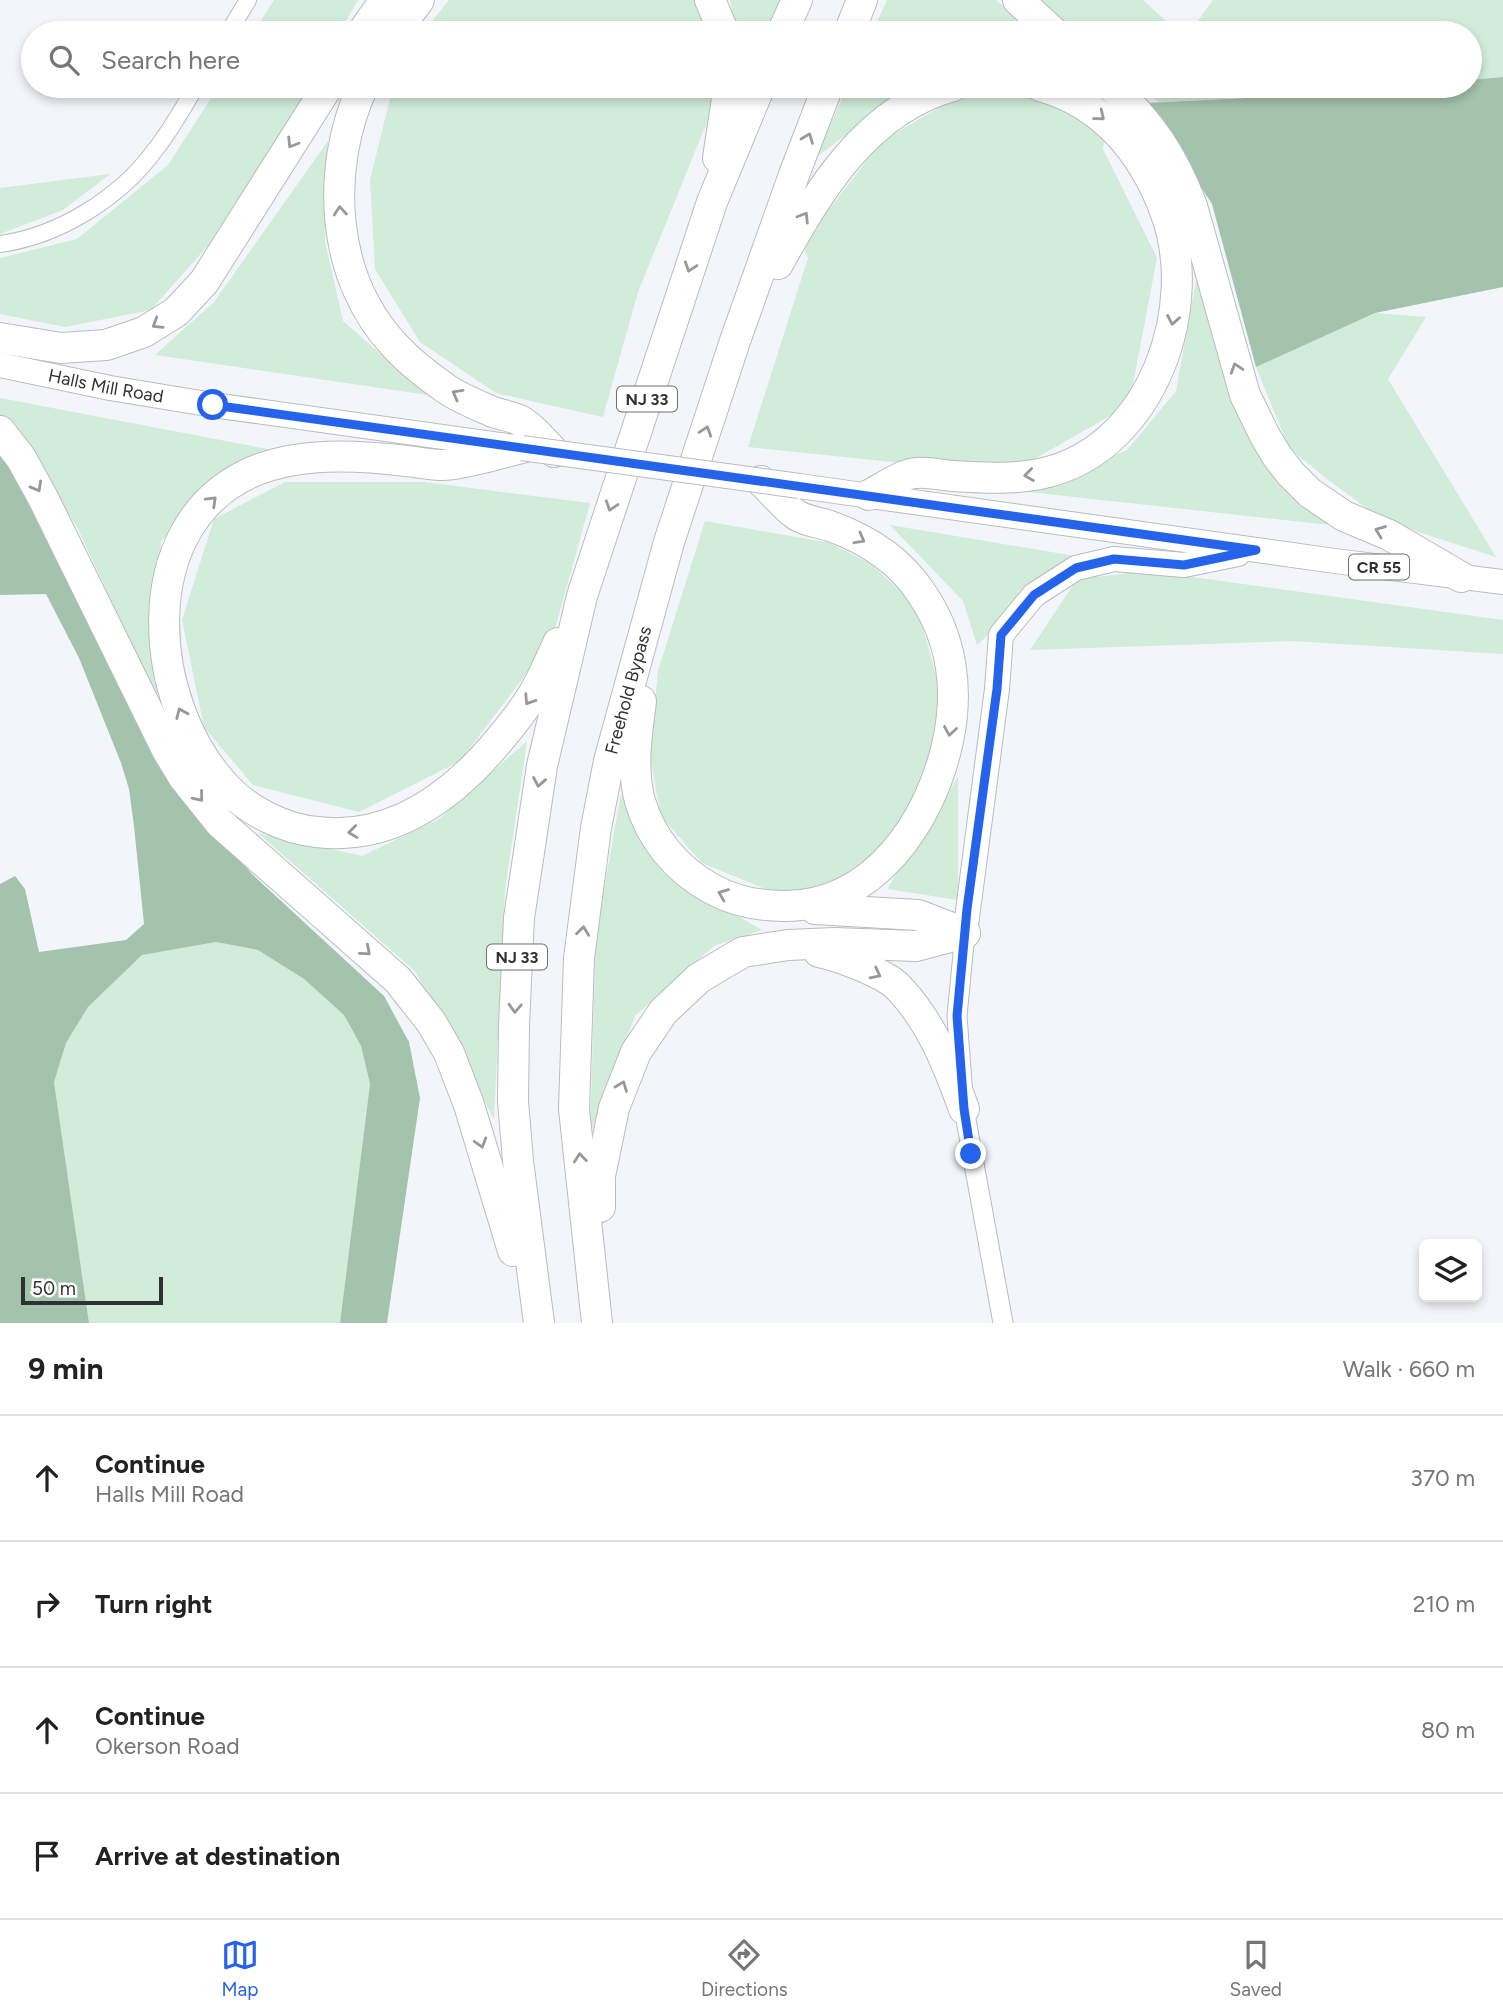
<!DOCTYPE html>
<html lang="en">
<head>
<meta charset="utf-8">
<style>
  :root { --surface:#fff; --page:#f2f2f2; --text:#222; --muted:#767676; --line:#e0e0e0; --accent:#2563eb }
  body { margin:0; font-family:Figtree,sans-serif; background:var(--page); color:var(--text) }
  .controls { position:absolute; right:21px; bottom:21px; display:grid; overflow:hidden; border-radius:10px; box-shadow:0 4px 10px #0003 }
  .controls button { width:63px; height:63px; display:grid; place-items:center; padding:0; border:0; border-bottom:2px solid var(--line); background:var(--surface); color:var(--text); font:35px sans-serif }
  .scale { position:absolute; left:21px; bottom:18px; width:142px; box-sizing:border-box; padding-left:7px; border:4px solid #2f3132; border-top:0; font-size:19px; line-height:24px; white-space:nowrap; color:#2f3132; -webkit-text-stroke:5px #fff; paint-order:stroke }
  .stop { position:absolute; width:21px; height:21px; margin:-16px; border:5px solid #2563eb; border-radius:50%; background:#fff }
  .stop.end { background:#2563eb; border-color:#fff; box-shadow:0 2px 7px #0008 }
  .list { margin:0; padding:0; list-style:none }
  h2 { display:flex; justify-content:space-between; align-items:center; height:91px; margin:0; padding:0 28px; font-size:30px }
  h2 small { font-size:23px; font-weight:400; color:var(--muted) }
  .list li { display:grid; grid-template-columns:46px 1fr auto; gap:21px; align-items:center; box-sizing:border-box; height:126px; padding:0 28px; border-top:2px solid var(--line) }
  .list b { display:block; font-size:26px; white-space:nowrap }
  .list p { margin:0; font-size:23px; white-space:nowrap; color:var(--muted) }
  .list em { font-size:23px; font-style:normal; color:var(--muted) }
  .icon { flex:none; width:38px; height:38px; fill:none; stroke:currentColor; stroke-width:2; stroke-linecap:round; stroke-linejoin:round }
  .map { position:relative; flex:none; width:1503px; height:1323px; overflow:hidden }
  .search { position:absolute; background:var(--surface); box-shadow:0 4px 10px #0003; left:21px; right:21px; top:21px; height:77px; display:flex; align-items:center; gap:18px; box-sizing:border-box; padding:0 24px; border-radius:38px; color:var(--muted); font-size:26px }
  .sheet { height:595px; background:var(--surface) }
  nav { display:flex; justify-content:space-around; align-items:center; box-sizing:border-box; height:98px; border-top:2px solid var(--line); background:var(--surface); font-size:19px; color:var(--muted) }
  nav a { display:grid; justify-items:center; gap:4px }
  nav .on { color:var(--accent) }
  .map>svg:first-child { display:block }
  .green { fill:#d1ecd8 }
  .forest { fill:#a4c3ac }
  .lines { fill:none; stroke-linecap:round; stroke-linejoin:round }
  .minor-casing { stroke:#b9bcc0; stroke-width:18 }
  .tertiary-casing { stroke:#b9bcc0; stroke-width:21 }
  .primary-casing { stroke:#b9bcc0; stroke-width:26 }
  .motorway-casing { stroke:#b9bcc0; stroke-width:32 }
  .minor { stroke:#fff; stroke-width:16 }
  .tertiary { stroke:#fff; stroke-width:19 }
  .primary { stroke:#fff; stroke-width:24 }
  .motorway { stroke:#fff; stroke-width:30 }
  .primary-bridge-casing { stroke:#b9bcc0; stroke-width:26; stroke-linecap:butt }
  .primary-bridge { stroke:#fff; stroke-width:24 }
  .oneway { stroke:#979898 }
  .route { stroke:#2563eb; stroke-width:9 }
  .labels { text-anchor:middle; stroke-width:7; stroke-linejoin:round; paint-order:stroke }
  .shield { fill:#fff; stroke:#6d6f70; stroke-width:2 }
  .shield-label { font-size:16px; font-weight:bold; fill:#2f3132 }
  .street-label { font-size:18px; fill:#2f3132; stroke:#fff }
</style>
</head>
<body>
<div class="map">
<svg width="1503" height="1323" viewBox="0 0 1503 1323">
  <rect width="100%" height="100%" fill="#f2f5f9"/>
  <path class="green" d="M274,0H358L339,33H253Z
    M449,0H698L710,33H423Z
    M730,0H784L770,33H737Z
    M887,0H996L1033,33H872Z
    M1035,0H1143L1179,33H1075Z
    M1213,0H1503V77L1470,80V33H1189Z
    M219,86H309L233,217L151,310L65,327L0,314V258L77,239L168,165Z
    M393,86H717L718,95L638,292L603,417L496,393L420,342L375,269L370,180Z
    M848,86H928L881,109L815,158Z
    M1139,86H1407L1309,95L1159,102Z
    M1004,88L1080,110L1106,129L1103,149L1157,258L1129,405L1008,474L748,447L808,258L802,244L882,141L959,96Z
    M328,141L325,241L343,321L428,395L155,355L214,302Z
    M110,174L63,210L0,234V188Z
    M1199,264L1284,483L1330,525L1029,492L1127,450L1176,391Z
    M1375,313L1426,317L1388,379L1496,557L1384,521L1327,479L1289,448L1256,367Z
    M0,398L273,450L161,541L157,698L77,527L0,416Z
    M285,482H424L590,503L552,640L460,761L359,812L253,785L204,727L182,620L214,519Z
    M705,521L830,543L872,565L917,607L941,694L933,762L906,817L857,874L782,896L702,863L661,816L650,757L658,671Z
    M890,525L1075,556L977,645L963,601Z
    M1150,571L1503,620V654L1293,641L1030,650L1077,579Z
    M527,741L505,890L494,1119L415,971L258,833L362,856L439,819Z
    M958,777V900L887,889Z
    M621,794L663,873L762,930L714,946L635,1016L590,1134L596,934Z
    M216,942L258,950L304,979L344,1015L361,1046L370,1084L340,1323H89L54,1082L66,1043L88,1007L142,955Z"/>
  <path class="forest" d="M1503,77V287L1375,313L1256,367L1212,204L1146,103L1309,95L1407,86H1470V80Z
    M0,450L6,454L187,802L253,875L384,996L409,1042L420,1098L387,1323H340L370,1084L361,1046L344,1015L304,979L258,950L216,942L142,955L88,1007L66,1043L54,1082L89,1323H0V884L15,876L25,889L39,952L126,940L144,924L134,826L129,789L121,763L79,658L46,594L0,595Z"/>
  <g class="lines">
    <defs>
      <path id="minor" d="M228,33L248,0
        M0,244C59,236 120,198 155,150C171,130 183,108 196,86"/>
      <path id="tertiary" d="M965,933L957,1016L964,1109L1003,1323"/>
      <g id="primary">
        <path id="s1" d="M0,365L110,388L213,405L514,447"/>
        <path d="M799,486L1335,561L1503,582"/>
        <path d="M965,933L997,689L1001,635L1034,595L1076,568L1114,559L1184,565L1238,554"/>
      </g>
      <g id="motorway">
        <path d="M710,0L724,33"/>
        <path d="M1018,0L1054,33"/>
        <path d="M362,33L385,0"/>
        <path d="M394,33L419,0"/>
        <path d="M782,33L797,0"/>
        <path d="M849,33L862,0"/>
        <path d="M363,86C325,169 330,278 396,347C410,362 428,376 445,388C459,398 477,405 493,412C501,415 511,416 519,420C531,426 544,442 554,452"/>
        <path d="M1111,86C1150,122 1173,156 1192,206L1245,395L1265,436L1277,456L1291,474L1310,493L1344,516L1389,535L1461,577"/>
        <path d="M718,158L729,86"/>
        <path d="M778,264C818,191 867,109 953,86"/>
        <path d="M0,338L61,348L106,345L144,332L176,312L204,282L328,86"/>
        <path d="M0,431L21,458L43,498L167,750L184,778L220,823L398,980L431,1022L449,1053L469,1105L513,1251"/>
        <path d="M522,448C501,453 462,465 443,465C431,465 418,462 406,461C356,455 298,452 252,472C130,526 148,706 227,788C250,812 285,829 317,832C393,841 454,795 500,739C511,726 523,711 532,696C542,680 550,661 558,643"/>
        <path d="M869,495C881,489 904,473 916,473C928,472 941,475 953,476C984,478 1018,480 1048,472C1153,445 1201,306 1165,211C1143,152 1103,103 1040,86"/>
        <path d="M641,701C637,734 631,768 640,801C651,839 677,870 712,889C734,901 758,906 783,906C874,907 931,821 948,741C959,689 952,638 922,594C901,561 866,539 830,526C819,522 804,521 795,514C783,505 772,491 761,481"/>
        <path d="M815,909L918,915L965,933"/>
        <path d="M819,952C839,956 884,973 898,987C931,1021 948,1065 964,1109"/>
        <path d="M600,1207V1176L614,1108L636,1052L663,1012L699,978L743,952L788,945L835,943L916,946L965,933"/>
        <path d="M539,1323L518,1161L513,1101L514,1025L519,918L542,766L582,596L712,202L760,86"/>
        <path id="s2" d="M597,1323L574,1109L579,958L596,828L609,761L669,542L735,341L795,172L828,86"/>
      </g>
    </defs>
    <use href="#minor" class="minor-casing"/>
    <use href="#tertiary" class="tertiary-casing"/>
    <use href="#primary" class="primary-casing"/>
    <use href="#motorway" class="motorway-casing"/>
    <use href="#minor" class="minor"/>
    <use href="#tertiary" class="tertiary"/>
    <use href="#primary" class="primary"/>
    <use href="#motorway" class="motorway"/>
    <defs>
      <path id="primary-bridge" d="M522,448L799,486"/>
    </defs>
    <use href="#primary-bridge" class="primary-bridge-casing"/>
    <use href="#primary-bridge" class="primary-bridge"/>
  </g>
  <defs><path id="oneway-chevron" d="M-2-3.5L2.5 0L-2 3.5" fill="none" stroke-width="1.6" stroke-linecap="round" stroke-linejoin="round" transform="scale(1.75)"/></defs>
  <g class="oneway">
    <use href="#oneway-chevron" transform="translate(1100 116) rotate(39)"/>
    <use href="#oneway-chevron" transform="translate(808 138) rotate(-69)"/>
    <use href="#oneway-chevron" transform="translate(292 143) rotate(122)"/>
    <use href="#oneway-chevron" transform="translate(340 211) rotate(-95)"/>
    <use href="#oneway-chevron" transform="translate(804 217) rotate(-58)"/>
    <use href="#oneway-chevron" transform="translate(690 267) rotate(108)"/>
    <use href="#oneway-chevron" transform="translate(1173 320) rotate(100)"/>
    <use href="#oneway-chevron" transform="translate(157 324) rotate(148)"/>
    <use href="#oneway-chevron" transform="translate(1236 368) rotate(-108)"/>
    <use href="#oneway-chevron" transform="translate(457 394) rotate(-151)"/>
    <use href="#oneway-chevron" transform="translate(706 431) rotate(-72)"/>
    <use href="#oneway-chevron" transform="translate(1029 475) rotate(172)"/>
    <use href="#oneway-chevron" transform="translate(37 487) rotate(61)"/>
    <use href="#oneway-chevron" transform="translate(212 501) rotate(-44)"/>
    <use href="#oneway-chevron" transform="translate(611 506) rotate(108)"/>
    <use href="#oneway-chevron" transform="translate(1380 531) rotate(-159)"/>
    <use href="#oneway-chevron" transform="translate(860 539) rotate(29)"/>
    <use href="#oneway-chevron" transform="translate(529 700) rotate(123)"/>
    <use href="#oneway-chevron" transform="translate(181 713) rotate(-113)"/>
    <use href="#oneway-chevron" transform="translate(950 731) rotate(99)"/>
    <use href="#oneway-chevron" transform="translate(539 782) rotate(100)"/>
    <use href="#oneway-chevron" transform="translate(199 797) rotate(51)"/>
    <use href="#oneway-chevron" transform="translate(353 832) rotate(173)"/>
    <use href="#oneway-chevron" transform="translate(723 894) rotate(-158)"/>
    <use href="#oneway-chevron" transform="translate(583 931) rotate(-83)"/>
    <use href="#oneway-chevron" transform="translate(366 951) rotate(41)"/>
    <use href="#oneway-chevron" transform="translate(876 974) rotate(27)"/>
    <use href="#oneway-chevron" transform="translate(515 1008) rotate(93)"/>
    <use href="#oneway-chevron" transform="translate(622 1086) rotate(-69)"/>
    <use href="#oneway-chevron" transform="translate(481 1143) rotate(73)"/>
    <use href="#oneway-chevron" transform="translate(580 1158) rotate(-96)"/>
  </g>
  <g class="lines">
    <path class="route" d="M213,405L1256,550L1184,565L1114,559L1076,568L1034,595L1001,635L997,689L967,909L957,1016L964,1109L971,1154"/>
  </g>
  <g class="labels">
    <g class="shield">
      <rect x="617" y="386.5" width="60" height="25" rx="5"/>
      <rect x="1349" y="554.5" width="60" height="25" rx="5"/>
      <rect x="487" y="944.5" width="60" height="25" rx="5"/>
    </g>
    <g class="shield-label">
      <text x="647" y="405">NJ 33</text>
      <text x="1379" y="573">CR 55</text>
      <text x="517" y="963">NJ 33</text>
    </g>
    <g class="street-label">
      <text dy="6" stroke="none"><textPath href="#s1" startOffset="108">Halls Mill Road</textPath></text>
      <text dy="6" stroke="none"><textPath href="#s2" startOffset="639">Freehold Bypass</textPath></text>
    </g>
  </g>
</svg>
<div class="controls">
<button><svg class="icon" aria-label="layers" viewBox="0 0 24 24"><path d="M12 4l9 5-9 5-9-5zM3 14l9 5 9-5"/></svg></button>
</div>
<div class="scale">50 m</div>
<div class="stop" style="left:213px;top:405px"></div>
<div class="stop end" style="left:971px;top:1154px"></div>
<div class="search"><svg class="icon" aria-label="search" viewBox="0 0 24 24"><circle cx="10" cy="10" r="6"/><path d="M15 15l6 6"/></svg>Search here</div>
</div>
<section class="sheet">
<h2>9 min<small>Walk · 660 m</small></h2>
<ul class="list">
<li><svg class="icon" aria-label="ahead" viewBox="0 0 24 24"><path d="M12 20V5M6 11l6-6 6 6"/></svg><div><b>Continue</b><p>Halls Mill Road</p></div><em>370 m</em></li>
<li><svg class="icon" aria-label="right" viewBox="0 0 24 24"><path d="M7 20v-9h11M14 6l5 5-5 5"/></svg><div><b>Turn right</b></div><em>210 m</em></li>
<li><svg class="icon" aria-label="ahead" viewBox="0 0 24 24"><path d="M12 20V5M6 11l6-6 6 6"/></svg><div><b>Continue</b><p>Okerson Road</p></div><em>80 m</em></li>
<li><svg class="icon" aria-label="arrive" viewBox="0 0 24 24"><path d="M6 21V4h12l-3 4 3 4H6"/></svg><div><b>Arrive at destination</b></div></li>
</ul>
</section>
<nav>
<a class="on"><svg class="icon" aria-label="map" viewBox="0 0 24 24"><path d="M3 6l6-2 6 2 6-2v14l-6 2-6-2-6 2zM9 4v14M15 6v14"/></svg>Map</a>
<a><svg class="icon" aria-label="directions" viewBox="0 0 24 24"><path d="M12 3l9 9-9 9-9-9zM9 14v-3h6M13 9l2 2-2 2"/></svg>Directions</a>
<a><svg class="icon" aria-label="saved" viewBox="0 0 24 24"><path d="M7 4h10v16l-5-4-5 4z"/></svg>Saved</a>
</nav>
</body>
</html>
